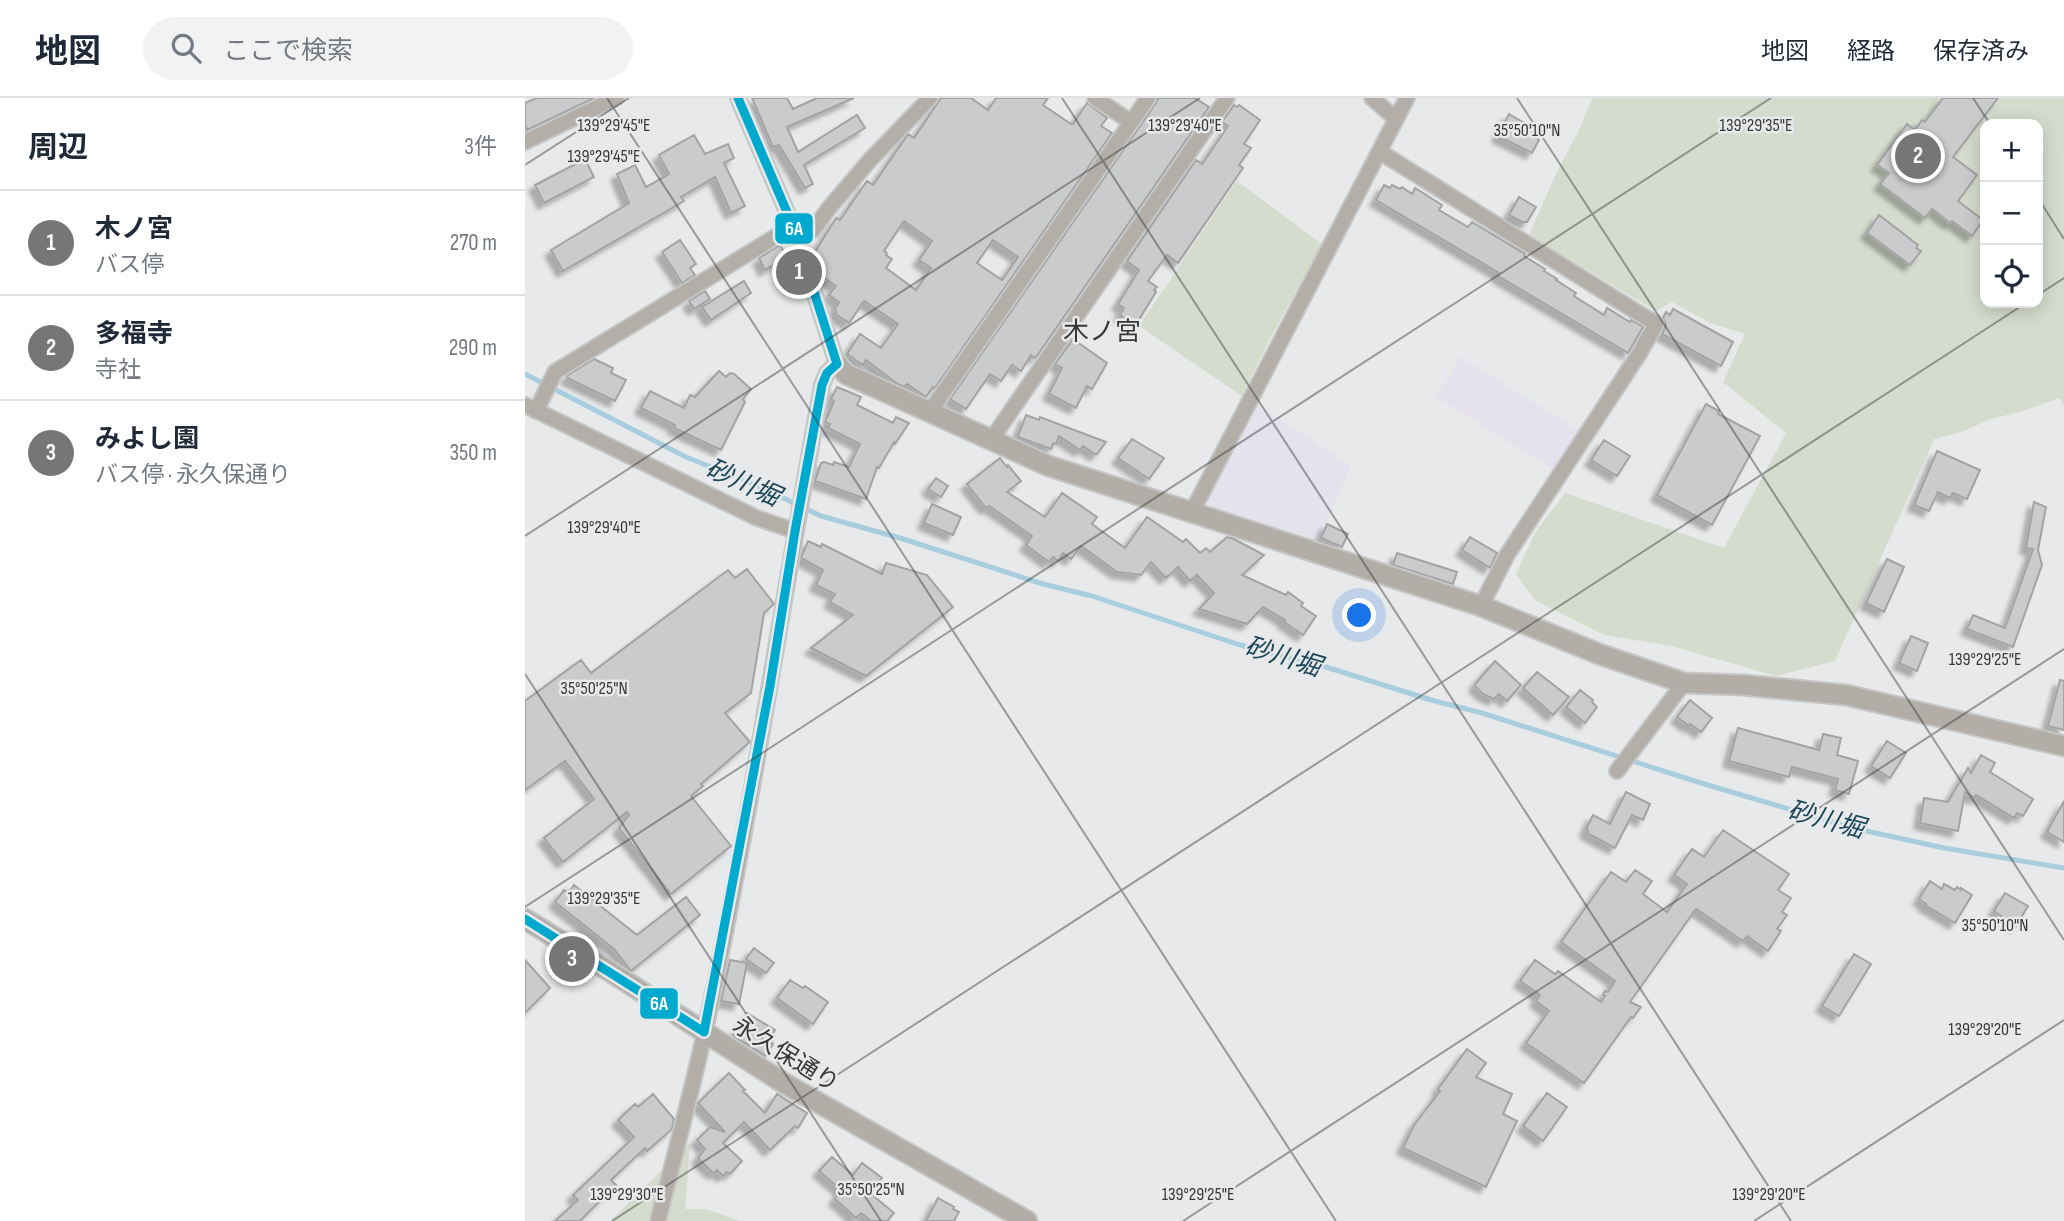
<!DOCTYPE html>
<html lang="ja">
<head>
<meta charset="utf-8">
<style>
  :root { --surface:#fff; --page:#f2f2f3; --text:#1f2937; --muted:#747a83; --line:#e0e1e3; --accent:#757676 }
  body { margin:0; font-family:"Sofia Sans Condensed","Noto Sans JP",sans-serif; background:var(--page); color:var(--text) }
  .controls { position:absolute; right:21px; top:21px; display:grid; overflow:hidden; border-radius:14px; box-shadow:0 4px 18px #0003 }
  .controls button { width:63px; height:63px; display:grid; place-items:center; padding:0; border:0; border-bottom:2px solid var(--line); background:var(--surface); color:var(--text); font:35px sans-serif }
  .you { position:absolute; left:835px; top:518px; width:24px; height:24px; margin:-18px; border:5px solid #fff; border-radius:50%; background:#1a73e8; box-shadow:0 0 0 10px #1a73e833 }
  .badge { display:grid; place-items:center; width:46px; height:46px; border-radius:50%; background:var(--accent); color:#fff; font-size:23px; font-weight:700 }
  .pin { position:absolute; translate:-50% -50%; border:4px solid #fff; box-shadow:0 2px 7px #0006 }
  .list { margin:0; padding:0; list-style:none }
  h2 { display:flex; justify-content:space-between; align-items:center; height:91px; margin:0; padding:0 28px; font-size:30px }
  h2 small { font-size:23px; font-weight:400; color:var(--muted) }
  .list li { display:grid; grid-template-columns:46px 1fr auto; gap:21px; align-items:center; box-sizing:border-box; height:105px; padding:0 28px; border-top:2px solid var(--line) }
  .list b { display:block; font-size:26px; white-space:nowrap }
  .list p { margin:0; font-size:23px; white-space:nowrap; color:var(--muted) }
  .list em { font-size:23px; font-style:normal; color:var(--muted) }
  .icon { flex:none; width:38px; height:38px; fill:none; stroke:currentColor; stroke-width:2; stroke-linecap:round; stroke-linejoin:round }
  .map { position:relative; flex:none; width:1539px; height:1123px; overflow:hidden }
  header { display:flex; align-items:center; gap:42px; box-sizing:border-box; height:98px; padding:0 35px; background:var(--surface); border-bottom:2px solid var(--line) }
  header strong { font-size:33px }
  nav { display:flex; gap:38px; margin-inline-start:auto; font-size:24px }
  .search { width:490px; height:63px; background:var(--page); display:flex; align-items:center; gap:18px; box-sizing:border-box; padding:0 24px; border-radius:38px; color:var(--muted); font-size:26px }
  main { display:flex }
  aside { flex:1; background:var(--surface) }
  .map>svg:first-child { display:block }
  .industrial { fill:#e5e1ed }
  .green { fill:#d5dccd; fill-rule:evenodd }
  .lines { fill:none; stroke-linecap:round; stroke-linejoin:round }
  .stream { stroke:#a8cdde; stroke-width:5 }
  .building { fill:#cacbcc; stroke:#a3a3a4; stroke-width:2; fill-rule:evenodd; filter:url(#shadow) }
  .street-casing { stroke:#c5c6c6; stroke-width:18 }
  .secondary-casing { stroke:#c5c6c6; stroke-width:23 }
  .street { stroke:#b3aea8; stroke-width:14 }
  .secondary { stroke:#b2ada6; stroke-width:19 }
  .bus-1-casing { stroke:#e7e9eb; stroke-width:14 }
  .bus-1 { stroke:#00a9ce; stroke-width:9 }
  .ticks { fill:none; stroke:#373838; stroke-width:2; stroke-opacity:0.45 }
  .labels { text-anchor:middle; stroke-width:5; stroke-linejoin:round; paint-order:stroke }
  .street-label { font-size:24px; fill:#373838; stroke:#e7e9eb }
  .neighbourhood-label { font-size:26px; fill:#373838; stroke:#e7e9eb }
  .water-label { font-size:26px; font-style:italic; fill:#1c4759; stroke:#e7e9eb }
  .ticks-label { font-size:18px; text-anchor:middle; fill:#373838; stroke:#e7e9eb; stroke-width:5; stroke-linejoin:round; paint-order:stroke }
  .line-badge { stroke:#e7e9eb; stroke-width:2.5 }
  .badge-label { font-size:19px; text-anchor:middle; font-weight:bold; fill:#fff }
</style>
</head>
<body>
<header>
<strong>地図</strong>
<div class="search"><svg class="icon" aria-label="search" viewBox="0 0 24 24"><circle cx="10" cy="10" r="6"/><path d="M15 15l6 6"/></svg>ここで検索</div>
<nav><a>地図</a><a>経路</a><a>保存済み</a></nav>
</header>
<main>
<aside>
<h2>周辺<small>3件</small></h2>
<ul class="list">
<li><span class="badge">1</span><div><b>木ノ宮</b><p>バス停</p></div><em>270 m</em></li>
<li><span class="badge">2</span><div><b>多福寺</b><p>寺社</p></div><em>290 m</em></li>
<li><span class="badge">3</span><div><b>みよし園</b><p>バス停 · 永久保通り</p></div><em>350 m</em></li>
</ul>
</aside>
<div class="map">
<svg width="1539" height="1123" viewBox="0 0 1539 1123">
  <defs>
    <filter id="shadow"><feDropShadow dx="-6" dy="6" stdDeviation="2" flood-color="#0004"/></filter>
  </defs>
  <rect width="100%" height="100%" fill="#e8e9ea"/>
  <path class="industrial" d="M935,259L1057,334L1031,373L911,299Z
    M730,305L826,367L793,442L686,408L681,397Z"/>
  <path class="green" d="M1067,0H1539V307L1534,300L1498,313L1466,321L1436,334L1409,341L1310,563L1251,578L1146,548L1079,537L1010,502L991,476L1011,433L1040,395L1199,450L1261,335L1198,284L1220,236L1185,225L1147,204L1131,213L1004,137L1030,78L1055,30ZM1460,26H1513V205H1460Z
    M712,83L797,146L742,246L717,298L614,228Z
    M165,1045L160,1111H181L215,1123H85Z"/>
  <g class="lines">
    <path class="stream" d="M0,276L161,359L231,387L296,418L375,440L518,486L567,498L715,547L801,569L906,602L957,615L1176,685L1328,730L1419,750L1539,770"/>
  </g>
  <path class="building" d="M12,0H69L2,32L0,26V5Z
    M227,0H262L268,11L292,0H329L262,29L273,54L332,17L340,30L279,67L288,86L280,90L254,47L248,49Z
    M416,0H446L463,12L471,0H523L518,7L546,26H548L562,5L582,20L576,28L587,35L410,290L408,289L401,299L382,286L379,289L371,285L341,262L338,267L322,256L335,236L356,250L373,226L339,203L324,225L312,217L310,211L314,204L304,197L311,188L298,179L290,154L311,120L315,122L342,83L348,87L383,36L389,40ZM379,123L407,143L394,162L406,170L391,192L361,170L367,161L361,157L362,155L359,153ZM468,142L493,159L477,182L452,165Z
    M633,0H670L684,9L514,255L510,260L506,257L496,273L487,267L476,283L465,276L441,311L425,301L631,5Z
    M1418,0H1473L1428,59L1452,77L1433,103L1458,122L1447,138L1427,123L1425,125L1407,111L1400,120L1355,86L1364,75L1352,67L1382,26L1390,32L1397,22L1400,24Z
    M709,7L712,9L714,7L735,22L719,46L726,50L714,67L718,70L653,165L642,157L623,183L632,189L629,192L631,194L610,228L595,217L599,210L593,206L614,172L602,163L671,62L677,66L703,28L697,24Z
    M984,16L1013,33L1010,39L1014,42L1007,55L973,38Z
    M169,37L180,56L203,46L209,60L199,65L220,108L206,115L190,79L156,99L159,103L38,173L26,152L104,105L92,76L110,67L121,89L144,76L134,57Z
    M60,61L69,79L19,105L10,87Z
    M859,87L865,90L867,87L875,91L877,89L887,96L890,90L917,107L914,112L943,129L947,124L1000,156L999,158L1020,171L1019,173L1032,181L1031,182L1051,195L1049,198L1079,217L1082,210L1105,224L1106,222L1118,229L1103,255L973,178L974,175L851,102Z
    M994,99L1011,109L1002,124H997L984,117Z
    M1354,117L1393,147L1391,150L1396,153L1385,167L1342,135Z
    M155,142L171,166L165,170L170,177L157,185L137,154Z
    M255,147L262,159L240,172L234,160Z
    M219,183L226,195L186,222L177,209Z
    M180,193L185,201L169,211L164,203Z
    M1148,211L1208,244L1196,268L1137,236L1141,227L1138,220L1141,214L1145,217Z
    M548,241L582,265L567,291L562,288L551,310L524,296L537,270L530,266Z
    M69,261L88,270L86,275L101,282L90,303L42,280L43,277Z
    M194,273L201,279L205,275L209,276L226,291L218,301L220,304L196,352L149,330L150,327L116,310L125,293L159,310L165,297L170,299Z
    M312,289L336,299L332,307L368,325L371,319L384,325L370,346L369,344L354,370L352,369L341,401L290,383L296,365L299,364L308,367L309,364L324,369L335,346L303,330L305,326L300,324L309,303L306,301Z
    M1181,306L1194,313L1193,316L1235,338L1187,427L1132,397Z
    M501,317L514,322L515,319L581,344L572,356H570L558,348L555,352L534,338L531,346L528,345L526,351L493,339Z
    M607,341L639,360L624,381L593,360Z
    M1079,342L1105,358L1092,378L1066,362Z
    M1412,353L1455,372L1442,401L1428,395L1425,400L1413,394L1404,413L1389,407Z
    M475,360L482,369L483,367L496,383L482,394L520,419L537,395L572,419L567,426L600,450L622,419L658,444L661,441L675,455L681,450L685,454L702,439L709,441L739,457L717,477L761,497L763,494L778,505L776,508L791,518L778,537L759,524L760,522L738,509L722,526L674,511L689,495L672,477L665,483L653,469L641,480L626,464L616,477L592,474L556,448L546,461L538,455L533,463L528,459L524,464L501,447L507,438L464,408L461,410L442,386Z
    M411,380L423,388L416,399L403,391Z
    M1509,404L1521,409L1513,452L1517,467L1488,549L1442,531L1448,517L1480,530L1508,451L1501,450Z
    M407,406L436,419L428,437L399,425Z
    M802,426L823,436L817,449L796,440Z
    M945,439L972,455L965,470L937,452Z
    M283,443L296,449L297,446L357,476L361,465L402,477L428,509L341,578L286,550L328,517L305,504L310,496L291,487L298,472L276,460Z
    M872,455L932,474L928,486L868,467Z
    M1362,461L1379,469L1359,514L1341,505Z
    M222,471L249,506L239,515L226,595L200,615L225,644L176,686L178,688L166,698L206,748L146,796L94,730L104,717L102,714L38,764L19,740L69,701L40,663L0,692V603L56,562L66,575L203,472L210,480Z
    M1386,538L1403,545L1392,573L1374,565Z
    M970,563L996,587L982,603L974,596L969,601L958,596L950,588L951,585Z
    M1012,574L1044,599L1028,617L998,590Z
    M1535,582L1539,583V632L1523,628Z
    M1055,592L1068,602L1067,604L1072,609L1060,625L1041,609Z
    M1165,602L1187,620L1176,634L1165,626L1164,628L1152,619Z
    M1213,630L1294,652L1298,636L1316,640L1312,657L1333,663L1324,696L1310,692L1313,681L1267,669L1264,679L1204,663Z
    M1362,643L1381,655L1365,680L1346,668Z
    M1456,657L1470,665L1465,674L1508,701L1498,718L1492,715L1489,720L1451,697L1450,700L1440,694L1433,733L1395,725L1399,700L1423,704L1443,670L1446,675Z
    M1101,694L1125,706L1118,722L1107,717L1090,750L1062,735L1063,732L1061,731L1068,717L1085,726Z
    M1539,703V744L1522,734Z
    M1198,732L1264,776L1253,792L1266,800L1257,814L1262,817L1252,831L1256,833L1243,853L1222,838L1218,843L1171,811L1105,904L1116,909L1108,920L1106,919L1059,985L1001,945L1024,913L1011,903L1015,897L995,883L1010,862L1030,876L1033,873L1076,904L1080,898L1078,897L1080,893L1083,894L1090,883L1036,844L1086,774L1101,784L1110,772L1127,783L1118,796L1142,814L1162,786L1149,777L1167,751L1179,759Z
    M1405,783L1417,791L1419,786L1430,792L1432,789L1436,792V790L1447,797L1430,825L1400,807L1401,806L1394,801Z
    M49,787L112,837L161,799L175,817L106,873L89,851L30,804L39,792L43,795Z
    M1480,795L1503,808L1491,828L1469,813Z
    M229,850L249,865L241,875L221,861Z
    M1329,856L1346,866L1314,918L1297,908Z
    M0,862L25,890L0,915Z
    M205,862L222,865L214,906L196,903Z
    M265,882L278,890L280,888L303,904L288,926L252,900Z
    M222,915L250,932L247,937L250,938L246,945L248,946L241,958L209,938Z
    M942,951L961,965L951,979L987,996L978,1016L992,1023L961,1089L878,1050L889,1027L915,993L913,991Z
    M204,975L220,992L218,993L240,1015L252,996L282,1015L273,1030L270,1028L245,1052L219,1024L198,1045L217,1063L205,1076L202,1074L198,1078L192,1072L189,1075L185,1072L173,1060L180,1051L172,1042L185,1029L200,1034L173,1005Z
    M1022,995L1042,1009L1018,1043L998,1028Z
    M128,996L149,1021L147,1031L122,1053L120,1050L86,1082L91,1087L55,1123H30L53,1102L48,1097L109,1039L93,1022L110,1006L113,1009Z
    M307,1059L328,1077L337,1065L357,1080L345,1095L369,1115L362,1123H346L336,1115L331,1120L310,1101L316,1092L294,1073Z
    M413,1100L429,1109L428,1111L434,1114L429,1123H401Z"/>
  <g class="lines">
    <defs>
      <path id="street" d="M570,0L606,24
        M847,0L871,21
        M0,44L91,0
        M855,54L1131,226L1114,256L982,457L956,508
        M273,142L288,132L305,109L345,62L405,0
        M0,307L232,420L270,433
        M11,313L30,274L268,128
        M404,315L623,0
        M466,342L702,0
        M667,414L882,0
        M1092,673L1159,585
        M133,1123C149,1060 166,996 180,933C226,719 257,502 297,287L302,275L312,266L268,128L213,0"/>
      <path id="secondary" d="M312,266L321,276L524,368L956,508L1074,556L1159,585L1218,587L1321,597L1539,648
        M0,821L89,876L257,984L502,1123"/>
    </defs>
    <use href="#street" class="street-casing"/>
    <use href="#secondary" class="secondary-casing"/>
    <use href="#street" class="street"/>
    <use href="#secondary" class="secondary"/>
    <defs>
      <path id="bus-1" d="M213,0L268,128L312,266
        M0,821L179,934
        M179,934L245,588L270,433L297,287L302,275L312,266"/>
    </defs>
    <use href="#bus-1" class="bus-1-casing"/>
    <use href="#bus-1" class="bus-1"/>
  </g>
  <path class="ticks" d="M82,0L811,1123M537,0L1266,1123M992,0L1539,842M1448,0L1465,26M0,67L104,0M1513,100L1539,141M1513,197L1539,180M0,438L675,0M0,576L356,1123M0,809L1246,0M87,1123L1501,205M658,1123L1539,551M1229,1123L1539,922"/>
  <g class="labels">
    <g class="street-label">
      <text transform="translate(261 956) rotate(32)" y="8">永久保通り</text>
    </g>
    <g class="neighbourhood-label">
      <text x="577" y="242">木ノ宮</text>
    </g>
    <g class="water-label">
      <text transform="translate(218 384) rotate(24)" y="9">砂川堀</text>
      <text transform="translate(758 558) rotate(17)" y="9">砂川堀</text>
      <text transform="translate(1301 721) rotate(15)" y="9">砂川堀</text>
    </g>
  </g>
  <g class="ticks-label">
    <text x="89" y="33">139°29'45"E</text>
    <text x="660" y="33">139°29'40"E</text>
    <text x="1231" y="33">139°29'35"E</text>
    <text x="1002" y="38">35°50'10"N</text>
    <text x="79" y="64">139°29'45"E</text>
    <text x="79" y="435">139°29'40"E</text>
    <text x="1460" y="567">139°29'25"E</text>
    <text x="69" y="596">35°50'25"N</text>
    <text x="79" y="806">139°29'35"E</text>
    <text x="1470" y="833">35°50'10"N</text>
    <text x="1460" y="937">139°29'20"E</text>
    <text x="346" y="1097">35°50'25"N</text>
    <text x="102" y="1102">139°29'30"E</text>
    <text x="673" y="1102">139°29'25"E</text>
    <text x="1244" y="1102">139°29'20"E</text>
  </g>
  <g class="line-badge">
    <rect x="249" y="114" width="40" height="33" rx="7" fill="#00a9ce"/>
    <rect x="114" y="889" width="40" height="33" rx="7" fill="#00a9ce"/>
  </g>
  <g class="badge-label">
    <text x="269" y="137">6A</text>
    <text x="134" y="912">6A</text>
  </g>
</svg>
<div class="controls">
<button>+</button>
<button>−</button>
<button><svg class="icon" aria-label="locate" viewBox="0 0 24 24"><circle cx="12" cy="12" r="6"/><path d="M12 2v4M12 18v4M2 12h4M18 12h4"/></svg></button>
</div>
<div class="you"></div>
<div class="pin badge" style="left:274px;top:174px">1</div>
<div class="pin badge" style="left:1393px;top:58px">2</div>
<div class="pin badge" style="left:47px;top:861px">3</div>
</div>
</main>
</body>
</html>
